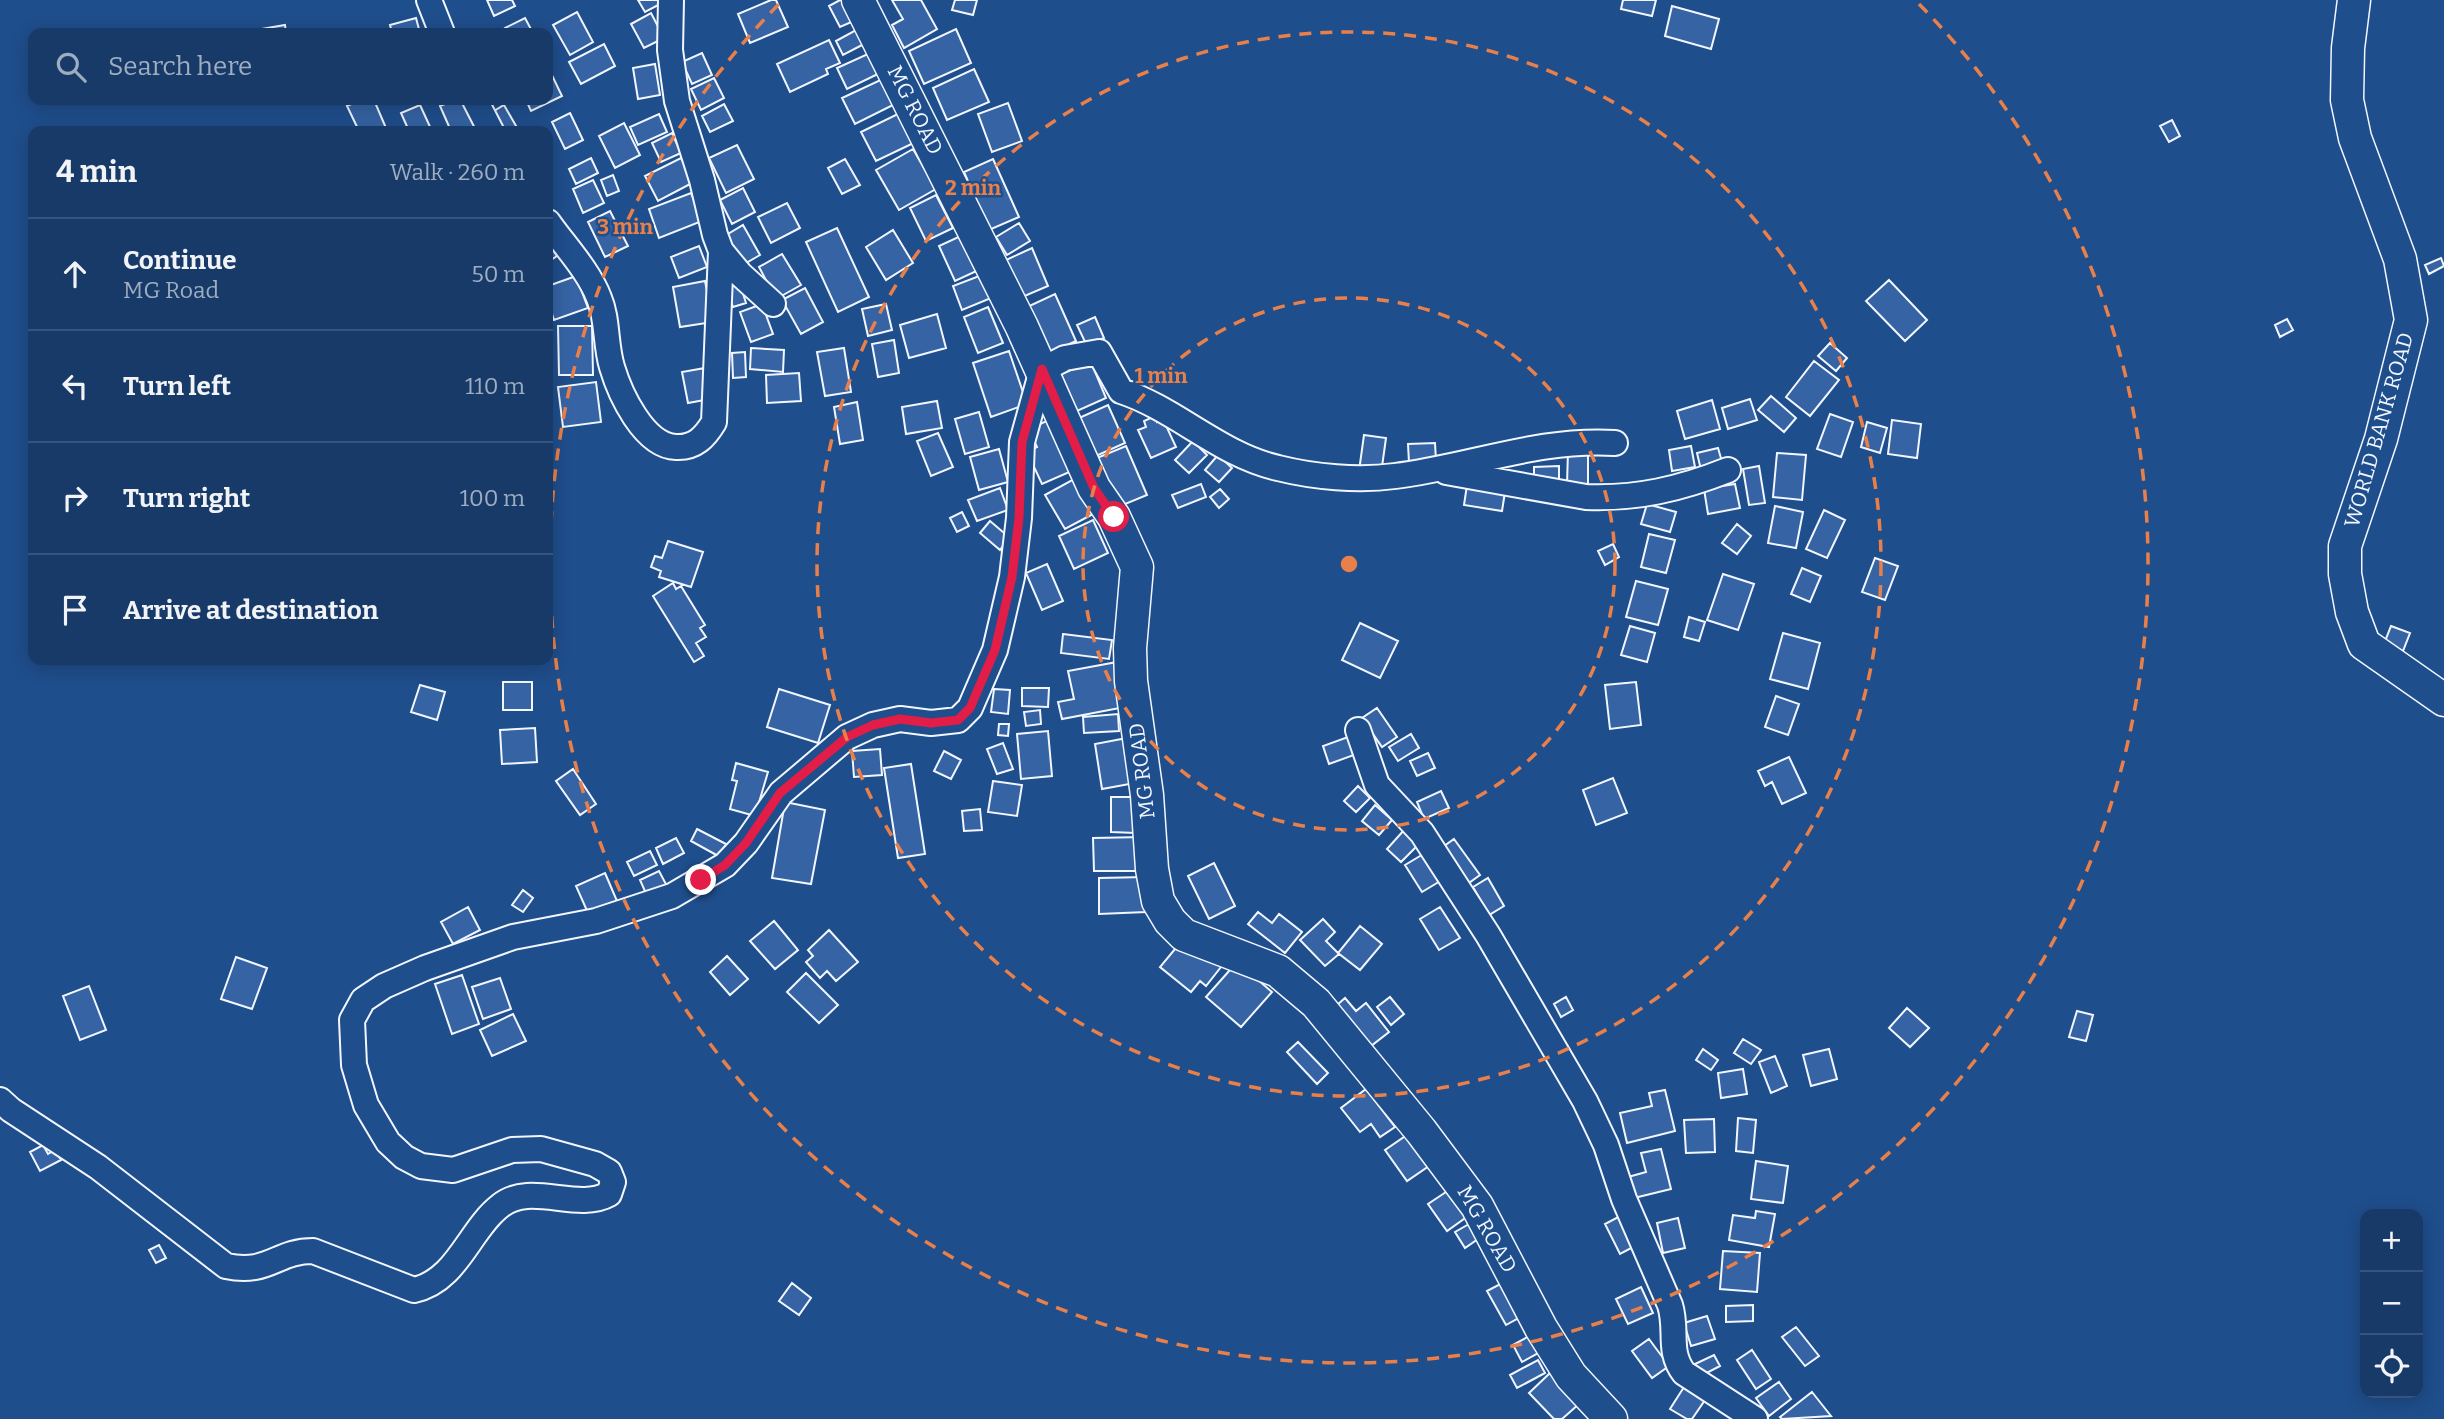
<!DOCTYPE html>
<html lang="en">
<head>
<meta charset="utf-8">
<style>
  :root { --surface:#173a69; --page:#244571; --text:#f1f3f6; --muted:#9eadc0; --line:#36547d }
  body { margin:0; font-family:Bitter,serif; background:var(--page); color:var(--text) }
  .controls { position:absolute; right:21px; bottom:21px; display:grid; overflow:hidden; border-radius:14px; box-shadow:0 4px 18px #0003 }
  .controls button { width:63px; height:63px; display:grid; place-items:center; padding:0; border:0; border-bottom:2px solid var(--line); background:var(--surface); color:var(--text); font:35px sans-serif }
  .stop { position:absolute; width:21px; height:21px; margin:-16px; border:5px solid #e11d48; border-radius:50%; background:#fff }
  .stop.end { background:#e11d48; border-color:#fff; box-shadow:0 2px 7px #0008 }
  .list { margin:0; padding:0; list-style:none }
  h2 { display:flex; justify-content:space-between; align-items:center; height:91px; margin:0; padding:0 28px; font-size:30px }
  h2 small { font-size:23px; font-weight:400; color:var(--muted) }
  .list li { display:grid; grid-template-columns:46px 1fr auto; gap:21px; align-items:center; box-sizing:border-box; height:112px; padding:0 28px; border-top:2px solid var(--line) }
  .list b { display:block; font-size:26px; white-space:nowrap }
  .list p { margin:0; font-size:23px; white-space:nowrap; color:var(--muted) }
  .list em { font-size:23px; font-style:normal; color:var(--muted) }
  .icon { flex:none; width:38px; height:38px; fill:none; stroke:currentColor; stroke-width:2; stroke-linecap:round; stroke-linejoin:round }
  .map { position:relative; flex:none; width:2444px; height:1419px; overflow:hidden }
  .search { position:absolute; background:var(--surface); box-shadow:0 4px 18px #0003; left:28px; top:28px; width:525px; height:77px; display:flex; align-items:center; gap:18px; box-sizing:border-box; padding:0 24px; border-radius:14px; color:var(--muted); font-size:26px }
  .panel { position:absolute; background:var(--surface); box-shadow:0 4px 18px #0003; left:28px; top:126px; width:525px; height:539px; border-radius:14px }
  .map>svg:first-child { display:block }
  .building { fill:#3563a3; stroke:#f2f6ff; stroke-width:2 }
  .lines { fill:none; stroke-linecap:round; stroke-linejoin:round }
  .minor-casing { stroke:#f2f6ff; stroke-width:28 }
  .major-casing { stroke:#f2f6ff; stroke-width:35 }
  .minor { stroke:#1f4e8c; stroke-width:24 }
  .major { stroke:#1f4e8c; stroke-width:32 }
  .route { stroke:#e11d48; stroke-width:9 }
  .ring { fill:none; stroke:#ea8049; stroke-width:3.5; stroke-dasharray:12 9 }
  .labels { text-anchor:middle; stroke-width:5; stroke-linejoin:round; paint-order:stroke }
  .street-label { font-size:21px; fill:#f2f6ff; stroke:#1f4e8c }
  .centre { fill:#ea8049; stroke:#1f4e8c; stroke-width:3.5 }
  .ring-label { font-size:21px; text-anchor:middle; font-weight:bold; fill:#ea8049; stroke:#1f4e8c; stroke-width:5; stroke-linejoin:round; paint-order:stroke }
</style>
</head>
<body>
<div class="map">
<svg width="2444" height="1419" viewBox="0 0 2444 1419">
  <rect width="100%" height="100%" fill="#1f4e8c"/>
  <path class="building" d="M487,0H512L515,6L494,16Z
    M638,0H663L664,2L645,12Z
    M771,0H776L788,27L750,43L738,14Z
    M840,0H846L856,20L840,27L829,6Z
    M892,0H921L937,29L904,48L892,25L903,19Z
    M955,0H977L973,15L952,10Z
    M1623,0H1656L1652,16L1621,9Z
    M1672,6L1719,19L1711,49L1665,36Z
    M577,12L593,42L570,55L553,25Z
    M651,13L664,38L644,48L631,24Z
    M416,18L420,33H392L390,25Z
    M525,18L533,33H507L505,28Z
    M285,25L286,33H261V29Z
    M956,29L971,63L924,84L909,51Z
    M856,30L864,44L843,55L836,41Z
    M829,40L840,63L826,69L828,74L790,92L777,64Z
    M604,44L615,66L581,84L569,62Z
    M702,53L712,75L692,84L682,62Z
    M870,53L880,73L847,89L837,68Z
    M655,64L660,95L638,99L633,68Z
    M548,67L562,96L531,111L526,100H548Z
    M974,69L989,102L947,120L933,88Z
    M889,76L901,101L855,124L842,98Z
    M714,78L724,98L701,110L691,89Z
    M360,100H374L386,128L379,131H359L347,106Z
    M455,100H466L480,131H451L440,106Z
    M1008,103L1022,141L992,152L978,114Z
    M724,104L733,121L710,132L702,116Z
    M420,105L432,131H409L401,113Z
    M504,105L519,131H499L489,114Z
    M908,109L922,139L876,161L861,132Z
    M570,113L583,140L565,149L552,122Z
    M659,114L667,132L638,145L630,127Z
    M2172,120L2180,136L2169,142L2160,126Z
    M624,123L640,155L615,168L599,136Z
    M672,133L681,153L661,162L652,143Z
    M737,145L754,179L726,193L709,158Z
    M913,149L936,189L899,210L876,170Z
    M591,158L598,173L576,184L569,169Z
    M681,158L694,182L658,201L645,176Z
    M845,159L860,185L842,194L828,168Z
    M993,159L1019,217L989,230L964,172Z
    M613,175L619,191L607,196L601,180Z
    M593,180L604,203L583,213L573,189Z
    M743,188L755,212L732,224L720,200Z
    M691,193L702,221L659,238L649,209Z
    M936,195L953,228L926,241L910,208Z
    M787,203L800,228L771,243L758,217Z
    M610,211L628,246L605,257L588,222Z
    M1019,223L1030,241L1007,255L996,237Z
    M743,225L760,255L739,267L723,237Z
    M837,228L869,297L838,312L806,242Z
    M893,230L913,263L886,280L866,247Z
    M967,233L983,268L955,281L939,246Z
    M548,242L557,256L548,262Z
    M699,246L707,267L679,278L671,257Z
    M1032,248L1048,286L1020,298L1004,261Z
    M782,254L801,285L776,299L759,267Z
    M2441,258L2444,266L2429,274L2425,265Z
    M987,273L996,296L962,310L953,286Z
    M576,276L588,308L554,320L548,302V286Z
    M1889,280L1927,320L1905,341L1866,301Z
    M705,281L713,322L680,327L673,287Z
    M739,281L746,303L733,307L725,285Z
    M805,288L823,322L801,334L782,300Z
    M1055,294L1076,341L1046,355L1025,308Z
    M762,304L773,334L751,342L740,312Z
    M886,304L892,330L868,336L862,309Z
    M988,307L1003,343L978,353L964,317Z
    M937,314L946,348L909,358L900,325Z
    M1095,317L1104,338L1087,346L1077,325Z
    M2287,319L2293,330L2280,337L2275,325Z
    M558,326H592L593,375H559Z
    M894,340L899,373L878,377L872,344Z
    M1830,343L1847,358L1836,371L1818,356Z
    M751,348L784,350L783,372L750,369Z
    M844,348L851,392L825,396L817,352Z
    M1009,351L1027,404L991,417L973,363Z
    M745,352L746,377L733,378L732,353Z
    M1814,361L1839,380L1810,416L1786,397Z
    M1091,362L1106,398L1077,411L1061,374Z
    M705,368L710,399L688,403L682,372Z
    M799,373L801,401L767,403L766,375Z
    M596,382L601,422L563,427L558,387Z
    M1771,396L1796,418L1784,432L1758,410Z
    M1750,399L1757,420L1728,429L1722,408Z
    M1712,400L1720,429L1685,439L1677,411Z
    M937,401L942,428L906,434L902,407Z
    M857,402L863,440L840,444L834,407Z
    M1108,405L1125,443L1096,456L1079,418Z
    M979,412L989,447L965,454L955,419Z
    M1830,414L1853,422L1841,457L1817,449Z
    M1155,416L1157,422L1163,419L1176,447L1151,458L1138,430L1146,427L1144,421Z
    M1051,419L1074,470L1042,484L1027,452L1037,447L1029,429Z
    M1892,420L1921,424L1917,458L1888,454Z
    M1867,422L1887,428L1880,453L1861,447Z
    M938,433L953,467L931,476L917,441Z
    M1364,435L1386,438L1381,474L1359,471Z
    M1193,441L1207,455L1189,473L1175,460Z
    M1435,443L1436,461L1409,463L1408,444Z
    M1126,446L1147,495L1118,507L1097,458Z
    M1691,446L1695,467L1672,471L1669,450Z
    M1718,448L1723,465L1701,470L1697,453Z
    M999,449L1008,482L979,490L970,457Z
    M1568,451H1588V484H1567Z
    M1777,453L1806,455L1802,500L1773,497Z
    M1218,455L1232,468L1219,482L1205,470Z
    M1559,466V481H1534V467Z
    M1759,466L1765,503L1749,505L1743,469Z
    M1074,479L1093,514L1065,529L1045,495Z
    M1201,484L1206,497L1178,508L1172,495Z
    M1735,484L1740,508L1708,514L1704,489Z
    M1467,485L1505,492L1502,511L1464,505Z
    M1000,488L1008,510L977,521L968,500Z
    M1220,489L1229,499L1219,508L1210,497Z
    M1647,504L1676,512L1670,532L1641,524Z
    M1775,506L1803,512L1796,548L1768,543Z
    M1824,510L1845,520L1827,558L1806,549Z
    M962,512L969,526L957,532L950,518Z
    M1093,520L1108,553L1074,569L1059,536Z
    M990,521L1010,538L1000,550L980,533Z
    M1737,524L1751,536L1737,554L1722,543Z
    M1649,534L1675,540L1666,573L1641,567Z
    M668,541L703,552L691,587L659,577L661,571L651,567L655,556L662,558Z
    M1613,544L1619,557L1605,565L1598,551Z
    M1875,558L1898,566L1885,600L1862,592Z
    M1047,564L1063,601L1042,610L1026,573Z
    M1802,568L1821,576L1810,602L1791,594Z
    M1723,574L1754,584L1738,630L1707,620Z
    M1636,581L1668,589L1658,625L1626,617Z
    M673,583L676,589L681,586L705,625L700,628L706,637L696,643L704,656L694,662L653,596Z
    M1689,617L1705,622L1699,641L1684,637Z
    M1360,623L1398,641L1380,678L1342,660Z
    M1630,626L1655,633L1647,662L1621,655Z
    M2391,626L2410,633L2403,651L2384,644Z
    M1783,633L1820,643L1808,689L1770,679Z
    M1063,634L1112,640L1109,659L1061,653Z
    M1117,662L1125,707L1062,719L1058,702L1074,699L1068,671Z
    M503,682H532V710H503Z
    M1636,682L1641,725L1610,729L1605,685Z
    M420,685L445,692L437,720L411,712Z
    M1022,688H1049L1048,707L1022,706Z
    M779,689L830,705L818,743L767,727Z
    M994,689L1010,690L1008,714L991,712Z
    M1776,696L1799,704L1788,735L1765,727Z
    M1377,708L1397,737L1382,747L1362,718Z
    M1040,710L1041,724L1026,726L1024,712Z
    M1118,714L1119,731L1084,733L1083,717Z
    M999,724H1009L1008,736L998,735Z
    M535,728L537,762L502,764L500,730Z
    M1048,731L1052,776L1021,779L1017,734Z
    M1411,734L1419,748L1398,761L1389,747Z
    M1348,737L1354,755L1329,764L1323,746Z
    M1127,738L1135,783L1102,789L1095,744Z
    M1003,743L1013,769L997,774L987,749Z
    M880,749L882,775L854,777L852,751Z
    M944,751L961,760L951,779L934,771Z
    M1428,753L1435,768L1417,776L1410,761Z
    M1789,757L1806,793L1782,804L1772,782L1765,786L1758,771Z
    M736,763L768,772L755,816L730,809L737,781L732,780Z
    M911,764L925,854L898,858L884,768Z
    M573,769L596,804L580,815L556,781Z
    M1613,778L1627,813L1596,825L1583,790Z
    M993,781L1022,785L1017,816L988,812Z
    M1358,786L1370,798L1356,812L1344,801Z
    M1441,791L1449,808L1424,819L1417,802Z
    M1111,797H1137L1136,833L1111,832Z
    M785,802L825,810L811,884L772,878Z
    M1375,805L1392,820L1379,835L1362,821Z
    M980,809L982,830L964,831L962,811Z
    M697,829L726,844L720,857L691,841Z
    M1405,829L1420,843L1401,862L1387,849Z
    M1143,837V871H1094L1093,838Z
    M676,838L684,853L663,864L656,848Z
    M1454,839L1480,875L1466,885L1440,849Z
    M650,851L657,865L634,876L627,862Z
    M1425,853L1442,880L1422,892L1405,865Z
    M1214,863L1235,906L1209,919L1188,876Z
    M659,871L668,888L648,898L640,880Z
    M605,873L617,901L588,913L576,886Z
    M1145,877L1146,912L1099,914V878Z
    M1488,878L1504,906L1489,915L1473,887Z
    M523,890L533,898L523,912L512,905Z
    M468,907L480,930L453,944L441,922Z
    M1440,907L1460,938L1439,950L1420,919Z
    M1258,912L1272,923L1279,914L1302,932L1285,953L1248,924Z
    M1323,919L1335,932L1326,941L1339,954L1325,966L1300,940Z
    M774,921L798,950L775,969L750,941Z
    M1360,926L1382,944L1360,970L1338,953Z
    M829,930L858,962L836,981L827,971L820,978L806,962L813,956L808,950Z
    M1185,937L1221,967L1206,986L1200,981L1191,992L1160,967Z
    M727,956L748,979L730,995L710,972Z
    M236,957L267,968L252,1009L221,999Z
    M1237,962L1272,992L1241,1027L1206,997Z
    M806,973L838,1005L819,1023L787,992Z
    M462,975L479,1024L452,1034L435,984Z
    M500,978L511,1009L483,1019L472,987Z
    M89,986L106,1030L80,1040L63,996Z
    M1390,997L1404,1014L1391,1025L1377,1007Z
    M1566,997L1573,1010L1561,1017L1554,1004Z
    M1345,998L1356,1011L1366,1003L1389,1032L1371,1046L1337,1005Z
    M1907,1008L1929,1028L1910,1047L1889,1028Z
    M2077,1011L2093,1015L2086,1041L2069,1037Z
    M513,1014L526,1041L492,1056L480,1030Z
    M1743,1039L1761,1050L1751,1064L1734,1053Z
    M1298,1042L1328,1073L1317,1084L1287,1052Z
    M1703,1049L1718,1060L1711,1070L1696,1060Z
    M1829,1049L1837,1079L1811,1086L1803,1055Z
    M1775,1056L1787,1086L1771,1093L1759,1062Z
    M1743,1069L1747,1094L1721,1098L1718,1073Z
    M1366,1089L1395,1127L1380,1137L1371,1124L1360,1132L1341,1108Z
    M1665,1090L1675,1131L1627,1143L1620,1113L1652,1106L1649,1093Z
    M1738,1118L1756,1120L1753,1153L1736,1151Z
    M1714,1119L1715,1152L1686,1153L1684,1120Z
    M1407,1135L1429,1166L1407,1181L1385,1150Z
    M43,1145L48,1154L55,1150L61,1160L40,1171L30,1152Z
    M1661,1149L1671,1189L1634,1198L1628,1177L1646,1172L1641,1153Z
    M1756,1161L1788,1166L1783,1203L1751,1199Z
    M1449,1190L1468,1216L1447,1231L1428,1204Z
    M1756,1211L1775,1214L1769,1247L1729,1240L1733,1215L1755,1218Z
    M1622,1215L1637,1245L1620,1254L1605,1224Z
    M1678,1218L1685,1248L1663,1253L1657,1223Z
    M1469,1224L1478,1239L1465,1248L1455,1232Z
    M159,1245L166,1258L156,1263L149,1250Z
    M1723,1251L1760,1253L1757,1292L1720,1289Z
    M1506,1281L1524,1315L1506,1325L1487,1291Z
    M792,1283L811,1298L799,1315L779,1301Z
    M1641,1287L1653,1313L1628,1324L1616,1299Z
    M1753,1305V1321L1726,1322V1306Z
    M1707,1316L1715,1339L1691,1346L1684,1323Z
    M1796,1327L1819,1356L1805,1366L1782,1337Z
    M1531,1335L1540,1352L1522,1362L1513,1345Z
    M1649,1339L1669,1366L1652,1378L1632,1351Z
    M1752,1350L1771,1379L1756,1389L1737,1360Z
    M1714,1355L1720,1366L1701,1376L1695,1364Z
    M1538,1360L1545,1373L1517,1388L1510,1375Z
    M1550,1373L1579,1404L1562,1419H1554L1529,1393Z
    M1779,1382L1791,1399L1769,1416L1756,1398Z
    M1684,1387L1705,1400L1692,1419H1687L1670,1409Z
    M1812,1392L1831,1416L1782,1419L1780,1417Z"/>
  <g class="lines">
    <defs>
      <path id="minor" d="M429,0L442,33
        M671,0L670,50L677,101L702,180L715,235L721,251L740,274L773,304
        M475,100L491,131
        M548,222C564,245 589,271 599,298C608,319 605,344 612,367C620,394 644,446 676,447C695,448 705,437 714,422L721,251
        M1446,472L1586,497C1637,499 1680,489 1728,470
        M1358,730L1377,785L1422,833L1488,935L1585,1101L1606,1145L1624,1199L1670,1305C1678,1330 1667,1351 1684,1373L1755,1419
        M0,1100L11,1110L98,1167L226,1266C269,1275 276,1251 313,1251L414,1290C457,1281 469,1230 500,1206C530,1181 577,1212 609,1194L613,1182L609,1172L595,1164L541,1149L512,1150L453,1170L421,1166L404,1157L388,1142L366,1105L354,1065L352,1020L363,1000L384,986L425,968L513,937L596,921L672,896L725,865L746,843L781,793L847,737L873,725L900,719L931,723L958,720L970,708L995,650L1012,577L1019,518L1022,442L1042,370L1065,358L1099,352L1121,391C1176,409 1220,455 1278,468C1314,477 1358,481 1395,476C1469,467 1539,438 1615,443"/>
      <path id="major" d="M858,0L1022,327L1094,488L1114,517L1137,567L1130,648L1131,681L1147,795L1152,869L1158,901L1170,921L1184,935L1278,971L1316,1003L1421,1131L1477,1206L1541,1328L1571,1376L1611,1419
        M2354,0L2348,48L2347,100L2355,138L2400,259L2411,320L2381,439L2345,546V574L2352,612L2364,644L2444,700"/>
    </defs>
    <use href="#minor" class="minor-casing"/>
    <use href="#major" class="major-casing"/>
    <use href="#minor" class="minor"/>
    <use href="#major" class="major"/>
  </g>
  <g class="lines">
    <path class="route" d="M701,880L725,865L746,843L780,793L847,737L873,725L900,719L931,723L958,720L970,708L995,650L1012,577L1019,518L1022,442L1042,369L1094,488L1114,517"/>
  </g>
  <g class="ring">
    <circle cx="1349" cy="564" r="266"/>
    <circle cx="1349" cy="564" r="532"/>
    <path d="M1919 4A799 799 0 1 1 779 4"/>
  </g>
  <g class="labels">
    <g class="street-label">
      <text transform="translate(915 110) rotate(63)" y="7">MG ROAD</text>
      <text transform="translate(2379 430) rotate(-74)" y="7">WORLD BANK ROAD</text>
      <text transform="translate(1142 771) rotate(-97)" y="7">MG ROAD</text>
      <text transform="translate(1487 1229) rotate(60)" y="7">MG ROAD</text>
    </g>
  </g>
  <circle cx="1349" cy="564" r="10" class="centre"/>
  <g class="ring-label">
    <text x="973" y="195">2 min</text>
    <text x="625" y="234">3 min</text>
    <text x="1161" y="383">1 min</text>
  </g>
</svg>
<div class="controls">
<button>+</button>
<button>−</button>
<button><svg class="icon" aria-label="locate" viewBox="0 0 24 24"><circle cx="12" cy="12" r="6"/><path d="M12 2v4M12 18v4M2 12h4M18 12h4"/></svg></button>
</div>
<div class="stop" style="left:1114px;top:517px"></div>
<div class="stop end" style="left:701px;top:880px"></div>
<div class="search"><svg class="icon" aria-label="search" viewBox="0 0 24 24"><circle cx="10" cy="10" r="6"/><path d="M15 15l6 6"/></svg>Search here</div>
<section class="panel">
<h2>4 min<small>Walk · 260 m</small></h2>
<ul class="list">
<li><svg class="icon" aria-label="ahead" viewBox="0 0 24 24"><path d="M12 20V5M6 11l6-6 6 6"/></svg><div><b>Continue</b><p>MG Road</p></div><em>50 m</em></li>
<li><svg class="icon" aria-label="left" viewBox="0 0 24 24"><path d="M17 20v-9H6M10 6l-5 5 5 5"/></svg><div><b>Turn left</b></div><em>110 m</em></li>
<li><svg class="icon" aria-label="right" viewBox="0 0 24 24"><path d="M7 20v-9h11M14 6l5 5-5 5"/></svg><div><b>Turn right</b></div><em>100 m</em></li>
<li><svg class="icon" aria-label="arrive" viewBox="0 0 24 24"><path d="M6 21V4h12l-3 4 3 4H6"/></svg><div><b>Arrive at destination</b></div></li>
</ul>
</section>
</div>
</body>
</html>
